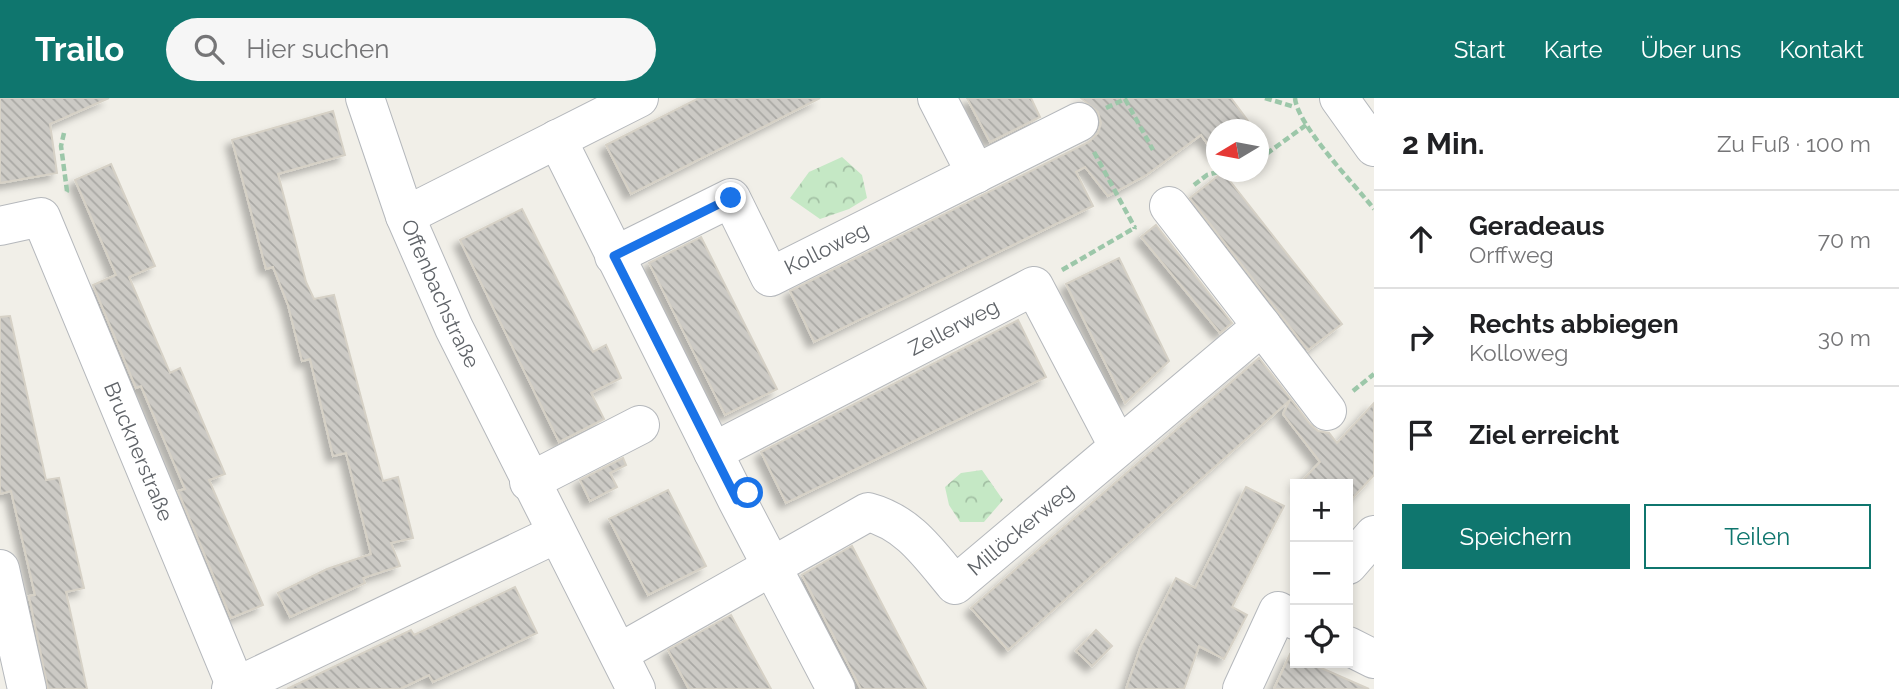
<!DOCTYPE html>
<html lang="de">
<head>
<meta charset="utf-8">
<style>
  :root { --surface:#fff; --page:#f6f6f6; --text:#202124; --muted:#757577; --line:#e0e0e0; --accent:#0f766e }
  body { margin:0; font-family:Raleway,sans-serif; background:var(--page); color:var(--text) }
  .controls { position:absolute; right:21px; bottom:21px; display:grid; overflow:hidden; border-radius:0px; box-shadow:0 4px 10px #0003 }
  .controls button { width:63px; height:63px; display:grid; place-items:center; padding:0; border:0; border-bottom:2px solid var(--line); background:var(--surface); color:var(--text); font:35px sans-serif }
  .compass { position:absolute; left:1206px; top:21px; width:63px; height:63px; border-radius:50%; background:var(--surface); box-shadow:0 4px 10px #0003; rotate:260deg }
  .stop { position:absolute; width:21px; height:21px; margin:-16px; border:5px solid #1a73e8; border-radius:50%; background:#fff }
  .stop.end { background:#1a73e8; border-color:#fff; box-shadow:0 2px 7px #0008 }
  .list { margin:0; padding:0; list-style:none }
  h2 { display:flex; justify-content:space-between; align-items:center; height:91px; margin:0; padding:0 28px; font-size:30px }
  h2 small { font-size:23px; font-weight:400; color:var(--muted) }
  .list li { display:grid; grid-template-columns:46px 1fr auto; gap:21px; align-items:center; box-sizing:border-box; height:98px; padding:0 28px; border-top:2px solid var(--line) }
  .list b { display:block; font-size:26px; white-space:nowrap }
  .list p { margin:0; font-size:23px; white-space:nowrap; color:var(--muted) }
  .list em { font-size:23px; font-style:normal; color:var(--muted) }
  .actions { display:flex; gap:14px; padding:21px 28px }
  .actions a { flex:1; padding:16px 0; border:2px solid var(--accent); border-radius:0px; text-align:center; font-size:24px; color:var(--accent) }
  .actions .main { background:var(--accent); color:#fff }
  .icon { flex:none; width:38px; height:38px; fill:none; stroke:currentColor; stroke-width:2; stroke-linecap:round; stroke-linejoin:round }
  .map { position:relative; flex:none; width:1374px; height:591px; overflow:hidden }
  header { display:flex; align-items:center; gap:42px; box-sizing:border-box; height:98px; padding:0 35px; background:var(--accent); color:#fff }
  header strong { font-size:33px }
  nav { display:flex; gap:38px; margin-inline-start:auto; font-size:24px }
  .search { width:490px; height:63px; background:var(--page); display:flex; align-items:center; gap:18px; box-sizing:border-box; padding:0 24px; border-radius:38px; color:var(--muted); font-size:26px }
  main { display:flex }
  aside { flex:1; background:var(--surface) }
  .map>svg:first-child { display:block }
  .forest { fill:url(#forest-crowns) }
  .building { fill:url(#building-back-hatch); stroke:#d6d1c6; stroke-width:2; filter:url(#shadow) }
  .lines { fill:none; stroke-linecap:round; stroke-linejoin:round }
  .minor-casing { stroke:#b5b8bc; stroke-width:40 }
  .path { stroke:#9cc7a9; stroke-width:4.5; stroke-dasharray:7 3.5; stroke-linecap:butt }
  .minor { stroke:#fff; stroke-width:38 }
  .route { stroke:#1a73e8; stroke-width:9 }
  .labels { text-anchor:middle; stroke-width:6; stroke-linejoin:round; paint-order:stroke }
  .street-label { font-size:21px; fill:#5f6368; stroke:#fff }
</style>
</head>
<body>
<header>
<strong>Trailo</strong>
<div class="search"><svg class="icon" aria-label="search" viewBox="0 0 24 24"><circle cx="10" cy="10" r="6"/><path d="M15 15l6 6"/></svg>Hier suchen</div>
<nav><a>Start</a><a>Karte</a><a>Über uns</a><a>Kontakt</a></nav>
</header>
<main>
<div class="map">
<svg width="1374" height="591" viewBox="0 0 1374 591">
  <defs>
    <pattern id="forest-crowns" width="20" height="18" patternUnits="userSpaceOnUse" patternTransform="scale(1.75)"><rect width="20" height="18" fill="#c5e8c5"/><path d="M2 6a3 3 0 1 1 6 0M12 15a3 3 0 1 1 6 0" fill="none" stroke="#a3c0a4"/></pattern>
    <pattern id="building-back-hatch" width="6" height="6" patternUnits="userSpaceOnUse" patternTransform="scale(1.75)"><rect width="6" height="6" fill="#cccac5"/><path d="M-1 5l2 2M0 0l6 6M5-1l2 2" fill="none" stroke="#a9a8a4"/></pattern>
    <filter id="shadow"><feDropShadow dx="-6" dy="6" stdDeviation="3.5" flood-color="#0004"/></filter>
  </defs>
  <rect width="100%" height="100%" fill="#f1efe8"/>
  <path class="forest" d="M842,59L862,77L867,100L849,111L820,121L790,100L809,74Z
    M982,372L1003,402L984,424H960L949,407L945,389L961,375Z"/>
  <path class="building" d="M0,0H109L50,26L57,75L0,85Z
    M699,0H820L631,96L606,47Z
    M967,0H1031L1040,19L990,44Z
    M1081,0H1231L1248,23L1233,32H1216V58L1201,37L1145,78L1108,98L1085,69L1076,74L1093,108L814,244L790,193L1089,44L1098,35L1101,25L1098,14Z
    M333,13L345,57L278,76L306,184L314,201L334,197L383,383L398,379L413,440L391,445L400,468L363,480L365,485L290,519L278,495L327,471L371,456L346,355L333,358L310,261L302,263L288,207L273,169L266,171L232,42Z
    M111,66L155,168L129,179L170,275L180,270L225,376L209,382L263,507L231,520L178,393L185,391L141,288L136,290L93,187L116,177L75,82Z
    M1223,74L1342,226L1308,252L1190,100Z
    M522,111L593,254L606,247L621,280L591,295L604,321L559,344L460,142Z
    M1156,127L1232,225L1220,235L1141,139Z
    M701,139L777,291L725,317L649,165Z
    M1119,160L1169,263L1125,305L1066,186Z
    M10,218L46,382L59,380L84,490L66,494L87,591H48L29,498L35,497L11,393L0,396V219Z
    M1018,222L1046,279L786,405L761,354Z
    M1259,260L1310,326L1318,333L1329,335L1337,345L1374,305V377L1348,405V386H1299L1320,364L1283,316L1290,302L1008,552L971,510Z
    M623,360L626,367L610,375L617,389L590,403L580,382Z
    M1246,389L1284,408L1232,509L1247,517L1224,561L1199,548L1184,591H1126L1141,548L1176,480L1195,490Z
    M668,392L706,468L648,497L609,421Z
    M852,448L926,591H861L802,477Z
    M515,489L537,535L433,584L429,577L400,591H287L411,532L414,537Z
    M731,517L771,591H689L668,552Z
    M1096,532L1112,548L1092,568L1076,553Z
    M1290,556L1295,558V565H1310L1369,591H1274Z"/>
  <g class="lines">
    <defs>
      <g id="minor">
        <path id="s1" d="M365,0L405,118L454,230L636,591"/>
        <path d="M937,0L976,76"/>
        <path d="M1339,0L1374,49"/>
        <path d="M557,41L737,402L836,591"/>
        <path d="M405,118L639,0"/>
        <path id="s2" d="M0,128L41,119L236,589"/>
        <path id="s3" d="M614,158L731,100L770,179L1079,24"/>
        <path d="M1262,228L1327,313"/>
        <path id="s4" d="M713,354L1034,188L1118,348"/>
        <path d="M529,384L640,327"/>
        <path d="M1348,467L1374,437"/>
        <path d="M0,471L27,591"/>
        <path d="M1348,548L1374,561"/>
        <path id="s5" d="M619,555L868,414C909,425 929,456 955,487L1262,228L1169,108"/>
        <path d="M231,591L556,436"/>
        <path d="M1242,591L1278,513L1295,522"/>
      </g>
    </defs>
    <use href="#minor" class="minor-casing"/>
    <path class="path" d="M1265,0L1295,9
      M1295,0C1297,27 1355,87 1374,111
      M1106,10L1125,1L1153,52
      M64,35L61,48L67,93L65,96
      M1094,54L1135,130
      M1258,62L1306,27
      M1194,87L1207,77L1218,74
      M1062,172L1136,129
      M1353,293L1374,276"/>
    <use href="#minor" class="minor"/>
  </g>
  <g class="lines">
    <path class="route" d="M731,100L614,158L737,402L748,395"/>
  </g>
  <g class="labels">
    <g class="street-label">
      <text dy="7" stroke="none"><textPath href="#s3" startOffset="282">Kolloweg</textPath></text>
      <text dy="7" stroke="none"><textPath href="#s1" startOffset="210">Offenbachstraße</textPath></text>
      <text dy="7" stroke="none"><textPath href="#s4" startOffset="271">Zellerweg</textPath></text>
      <text dy="7" stroke="none"><textPath href="#s2" startOffset="296">Brucknerstraße</textPath></text>
      <text dy="7" stroke="none"><textPath href="#s5" startOffset="488">Millöckerweg</textPath></text>
    </g>
  </g>
</svg>
<div class="controls">
<button>+</button>
<button>−</button>
<button><svg class="icon" aria-label="locate" viewBox="0 0 24 24"><circle cx="12" cy="12" r="6"/><path d="M12 2v4M12 18v4M2 12h4M18 12h4"/></svg></button>
</div>
<svg class="compass" viewBox="-18 -18 36 36"><path d="M0-13l5 13h-10z" fill="#e53935"/><path d="M0 13l5-13h-10z" fill="#757577"/></svg>
<div class="stop" style="left:748px;top:395px"></div>
<div class="stop end" style="left:731px;top:100px"></div>
</div>
<aside>
<h2>2 Min.<small>Zu Fuß · 100 m</small></h2>
<ul class="list">
<li><svg class="icon" aria-label="ahead" viewBox="0 0 24 24"><path d="M12 20V5M6 11l6-6 6 6"/></svg><div><b>Geradeaus</b><p>Orffweg</p></div><em>70 m</em></li>
<li><svg class="icon" aria-label="right" viewBox="0 0 24 24"><path d="M7 20v-9h11M14 6l5 5-5 5"/></svg><div><b>Rechts abbiegen</b><p>Kolloweg</p></div><em>30 m</em></li>
<li><svg class="icon" aria-label="arrive" viewBox="0 0 24 24"><path d="M6 21V4h12l-3 4 3 4H6"/></svg><div><b>Ziel erreicht</b></div></li>
</ul>
<div class="actions"><a class="main">Speichern</a><a>Teilen</a></div>
</aside>
</main>
</body>
</html>
